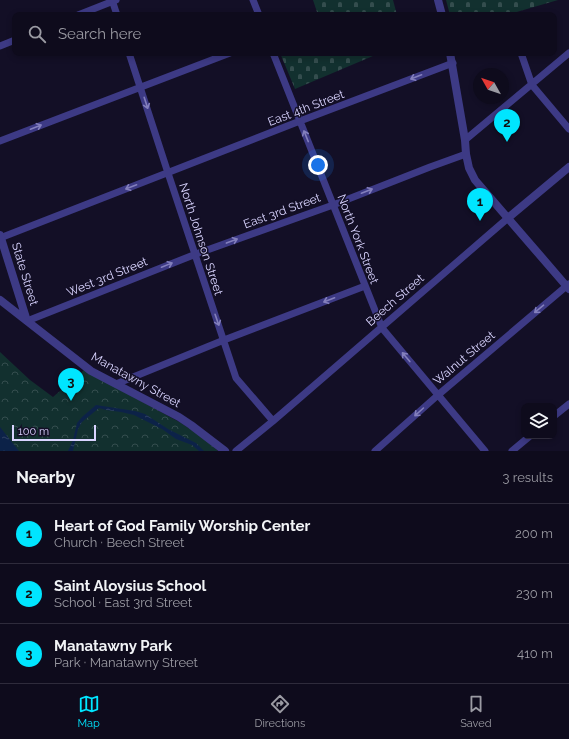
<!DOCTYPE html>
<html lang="en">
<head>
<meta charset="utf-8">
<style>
  :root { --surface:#0e0b1c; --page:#171425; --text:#f1f3f6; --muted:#9b9ba3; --line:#2e2b3b; --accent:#00e5ff }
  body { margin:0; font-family:Raleway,sans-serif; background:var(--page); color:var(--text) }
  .controls { position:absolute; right:12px; bottom:12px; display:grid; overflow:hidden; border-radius:8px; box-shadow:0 2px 6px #0003 }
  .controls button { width:36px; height:36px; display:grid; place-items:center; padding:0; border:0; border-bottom:1px solid var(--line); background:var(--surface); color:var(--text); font:20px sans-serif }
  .compass { position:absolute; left:473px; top:68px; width:36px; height:36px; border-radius:50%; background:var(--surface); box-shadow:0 2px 6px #0003; rotate:310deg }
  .scale { position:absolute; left:12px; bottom:10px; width:84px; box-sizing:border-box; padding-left:4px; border:2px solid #d9d4ff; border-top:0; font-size:11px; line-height:14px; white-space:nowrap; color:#d9d4ff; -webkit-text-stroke:3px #130f26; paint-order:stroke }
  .you { position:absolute; left:318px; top:165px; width:14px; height:14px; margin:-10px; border:3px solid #fff; border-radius:50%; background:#1a73e8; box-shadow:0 0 0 6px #1a73e833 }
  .badge { display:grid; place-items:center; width:26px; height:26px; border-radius:50%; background:var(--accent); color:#111; font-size:13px; font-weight:700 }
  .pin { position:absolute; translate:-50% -33px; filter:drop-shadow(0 1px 2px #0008) }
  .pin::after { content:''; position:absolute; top:21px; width:14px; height:12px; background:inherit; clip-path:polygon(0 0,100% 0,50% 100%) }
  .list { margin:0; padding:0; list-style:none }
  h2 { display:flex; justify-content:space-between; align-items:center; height:52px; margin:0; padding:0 16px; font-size:17px }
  h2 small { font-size:13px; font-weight:400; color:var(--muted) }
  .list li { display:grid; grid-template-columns:26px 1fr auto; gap:12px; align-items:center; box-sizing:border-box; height:60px; padding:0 16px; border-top:1px solid var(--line) }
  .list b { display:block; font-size:15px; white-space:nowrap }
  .list p { margin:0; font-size:13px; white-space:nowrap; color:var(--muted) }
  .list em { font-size:13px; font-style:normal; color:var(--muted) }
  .icon { flex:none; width:22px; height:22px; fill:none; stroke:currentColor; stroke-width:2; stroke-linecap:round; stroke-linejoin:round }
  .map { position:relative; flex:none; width:569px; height:451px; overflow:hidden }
  .search { position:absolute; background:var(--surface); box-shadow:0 2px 6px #0003; left:12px; right:12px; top:12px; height:44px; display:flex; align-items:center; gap:10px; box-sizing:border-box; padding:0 14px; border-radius:8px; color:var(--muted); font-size:15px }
  .sheet { height:232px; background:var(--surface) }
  nav { display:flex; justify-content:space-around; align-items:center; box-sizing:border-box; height:56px; border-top:1px solid var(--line); background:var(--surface); font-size:11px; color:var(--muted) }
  nav a { display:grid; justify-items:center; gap:2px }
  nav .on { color:var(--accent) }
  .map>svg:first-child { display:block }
  .cemetery { fill:url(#cemetery-stones) }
  .park { fill:url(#park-crowns) }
  .water { fill:url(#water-ripples) }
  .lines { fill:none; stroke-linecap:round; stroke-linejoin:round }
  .minor { stroke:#3d3a85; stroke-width:7 }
  .tertiary { stroke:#3d3a85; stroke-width:8 }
  .oneway { stroke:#837fbc }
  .labels { text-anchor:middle; stroke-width:3; stroke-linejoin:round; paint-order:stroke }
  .street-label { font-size:12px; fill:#d9d4ff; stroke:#130f26 }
</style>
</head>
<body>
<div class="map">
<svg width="569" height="451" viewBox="0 0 569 451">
  <defs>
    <pattern id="cemetery-stones" width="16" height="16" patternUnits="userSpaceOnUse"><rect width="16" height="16" fill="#12302f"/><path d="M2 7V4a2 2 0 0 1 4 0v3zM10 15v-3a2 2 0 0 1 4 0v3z" fill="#344d4e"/></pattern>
    <pattern id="park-crowns" width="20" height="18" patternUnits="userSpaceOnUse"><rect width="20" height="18" fill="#12302f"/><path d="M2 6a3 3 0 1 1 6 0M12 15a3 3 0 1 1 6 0" fill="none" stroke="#344d4e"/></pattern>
    <pattern id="water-ripples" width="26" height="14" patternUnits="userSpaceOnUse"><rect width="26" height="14" fill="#0c2248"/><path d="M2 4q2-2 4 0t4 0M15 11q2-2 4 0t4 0" fill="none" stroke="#2f4163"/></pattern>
  </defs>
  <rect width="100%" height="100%" fill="#130f26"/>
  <path class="cemetery" d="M313,0H393L397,15H310L317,12Z
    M446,0H558L506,15H450Z
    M280,53H380L295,89Z"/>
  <path class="park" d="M0,352L30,380L53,397L84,370L181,423L202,437L218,451H0Z"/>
  <path class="water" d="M96,405L135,411L145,414L168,429L196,443L204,451H199L192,445L176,439L162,429L134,415L121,412L106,410L99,408L82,422L78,429L73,451H68L73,440L77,423L82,417Z
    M0,426V427L19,451H0Z"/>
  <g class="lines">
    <path class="minor" d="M112,0L117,15
      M253,0L259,15
      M78,15L116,0
      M0,46L15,40
      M129,53L168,173L236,378L273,421
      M273,53L382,328L485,451
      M521,53L532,85L569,129
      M465,140L569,53
      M0,141L230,53
      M0,238L300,121L453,63
      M27,321L196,254L333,205L430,167L466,154
      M116,384L224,340L365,286
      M554,416L569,404
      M236,451L273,421L508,218
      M375,451L438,395L569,284
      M512,451L530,436"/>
    <path class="tertiary" d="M438,0L442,15
      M450,53L465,140L466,154L469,168L475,180L569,289
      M508,218L569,167
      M0,235L27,321
      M0,300L91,371L179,417L191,425L225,451"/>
  </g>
  <defs><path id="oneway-shaft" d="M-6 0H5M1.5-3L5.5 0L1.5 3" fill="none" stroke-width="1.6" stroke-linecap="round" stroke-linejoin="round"/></defs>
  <g class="oneway">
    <use href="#oneway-shaft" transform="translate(416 77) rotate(159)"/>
    <use href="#oneway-shaft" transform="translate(146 103) rotate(72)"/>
    <use href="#oneway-shaft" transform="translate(36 127) rotate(-21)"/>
    <use href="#oneway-shaft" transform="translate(306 136) rotate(-112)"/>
    <use href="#oneway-shaft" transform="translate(131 187) rotate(159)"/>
    <use href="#oneway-shaft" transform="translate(367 191) rotate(-21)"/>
    <use href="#oneway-shaft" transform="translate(232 241) rotate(-20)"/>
    <use href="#oneway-shaft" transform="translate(167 265) rotate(-22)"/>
    <use href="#oneway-shaft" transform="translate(329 300) rotate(159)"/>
    <use href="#oneway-shaft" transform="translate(539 309) rotate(140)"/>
    <use href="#oneway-shaft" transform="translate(217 320) rotate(71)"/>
    <use href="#oneway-shaft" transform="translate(406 357) rotate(-130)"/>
    <use href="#oneway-shaft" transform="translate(419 412) rotate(138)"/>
  </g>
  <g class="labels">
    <g class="street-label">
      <text transform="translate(306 108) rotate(-21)" y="4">East 4th Street</text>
      <text transform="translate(282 211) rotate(-20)" y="4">East 3rd Street</text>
      <text transform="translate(201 239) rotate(72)" y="4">North Johnson Street</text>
      <text transform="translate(358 239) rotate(69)" y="4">North York Street</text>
      <text transform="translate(25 274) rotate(73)" y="4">State Street</text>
      <text transform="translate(107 277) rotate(-22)" y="4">West 3rd Street</text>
      <text transform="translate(395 300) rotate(-41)" y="4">Beech Street</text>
      <text transform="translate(464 358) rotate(-40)" y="4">Walnut Street</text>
      <text transform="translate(136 380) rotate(29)" y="4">Manatawny Street</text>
    </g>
  </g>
</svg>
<div class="controls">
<button><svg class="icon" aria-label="layers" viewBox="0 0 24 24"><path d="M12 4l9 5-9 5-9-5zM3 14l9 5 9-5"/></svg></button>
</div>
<svg class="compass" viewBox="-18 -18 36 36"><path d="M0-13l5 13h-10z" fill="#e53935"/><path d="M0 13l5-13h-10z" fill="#9b9ba3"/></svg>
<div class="scale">100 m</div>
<div class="you"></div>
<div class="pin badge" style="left:480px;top:221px">1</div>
<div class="pin badge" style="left:507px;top:142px">2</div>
<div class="pin badge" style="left:71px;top:401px">3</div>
<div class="search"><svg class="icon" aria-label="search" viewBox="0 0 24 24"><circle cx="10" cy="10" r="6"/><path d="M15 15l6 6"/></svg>Search here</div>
</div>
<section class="sheet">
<h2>Nearby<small>3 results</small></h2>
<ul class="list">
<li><span class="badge">1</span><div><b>Heart of God Family Worship Center</b><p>Church · Beech Street</p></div><em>200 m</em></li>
<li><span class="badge">2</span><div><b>Saint Aloysius School</b><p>School · East 3rd Street</p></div><em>230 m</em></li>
<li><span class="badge">3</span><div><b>Manatawny Park</b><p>Park · Manatawny Street</p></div><em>410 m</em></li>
</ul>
</section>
<nav>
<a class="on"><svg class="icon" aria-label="map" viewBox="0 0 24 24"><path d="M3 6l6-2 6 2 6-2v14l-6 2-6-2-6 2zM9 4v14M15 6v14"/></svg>Map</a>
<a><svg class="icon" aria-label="directions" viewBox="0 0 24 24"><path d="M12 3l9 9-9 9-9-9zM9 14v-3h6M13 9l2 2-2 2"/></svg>Directions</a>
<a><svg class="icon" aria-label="saved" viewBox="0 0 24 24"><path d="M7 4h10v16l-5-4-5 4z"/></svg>Saved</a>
</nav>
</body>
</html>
